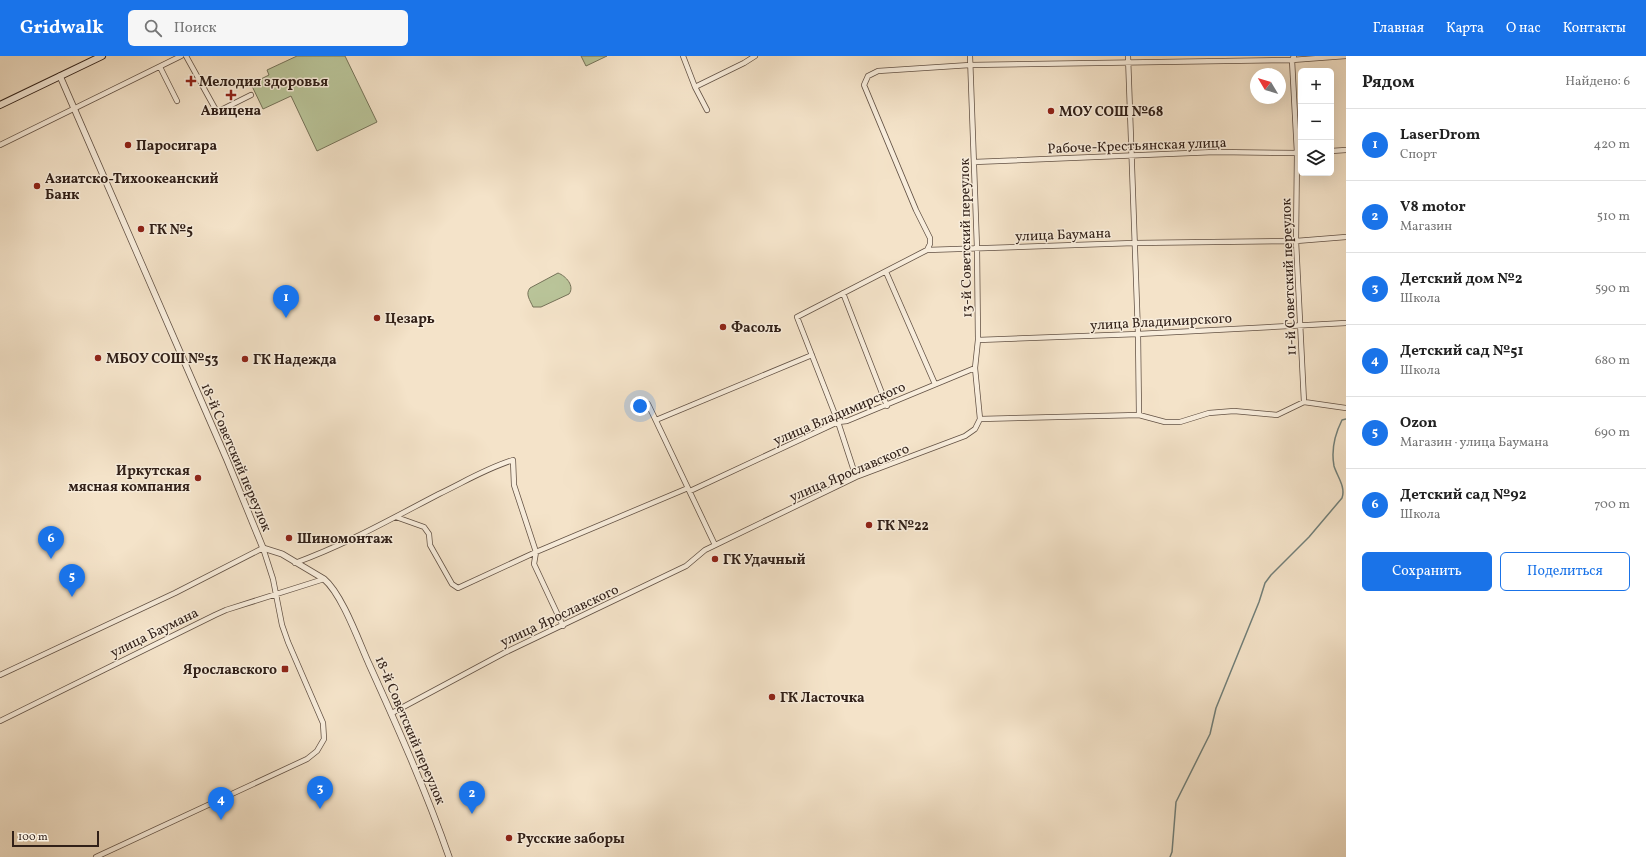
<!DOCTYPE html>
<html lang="ru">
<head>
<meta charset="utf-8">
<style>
  :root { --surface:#fff; --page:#f6f6f6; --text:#222; --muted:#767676; --line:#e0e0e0; --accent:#1a73e8 }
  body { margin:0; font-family:Vollkorn,serif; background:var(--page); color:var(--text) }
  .controls { position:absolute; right:12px; top:12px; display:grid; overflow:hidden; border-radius:6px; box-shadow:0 4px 16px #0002 }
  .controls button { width:36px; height:36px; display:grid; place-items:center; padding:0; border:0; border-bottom:1px solid var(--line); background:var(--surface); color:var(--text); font:20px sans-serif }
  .compass { position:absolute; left:1250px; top:12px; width:36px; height:36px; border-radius:50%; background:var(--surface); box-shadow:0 4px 16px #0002; rotate:308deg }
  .scale { position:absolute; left:12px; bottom:10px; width:87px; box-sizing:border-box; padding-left:4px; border:2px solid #312018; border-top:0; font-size:11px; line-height:14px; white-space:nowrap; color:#312018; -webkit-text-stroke:3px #f8eddc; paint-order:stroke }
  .you { position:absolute; left:640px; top:350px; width:14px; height:14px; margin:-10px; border:3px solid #fff; border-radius:50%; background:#1a73e8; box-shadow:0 0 0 6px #1a73e833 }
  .badge { display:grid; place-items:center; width:26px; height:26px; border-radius:50%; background:var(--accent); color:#fff; font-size:13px; font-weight:700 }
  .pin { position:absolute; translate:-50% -33px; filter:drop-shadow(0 1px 2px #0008) }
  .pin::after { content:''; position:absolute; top:21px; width:14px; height:12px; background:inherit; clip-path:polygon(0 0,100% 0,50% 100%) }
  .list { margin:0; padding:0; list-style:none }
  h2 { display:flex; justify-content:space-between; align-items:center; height:52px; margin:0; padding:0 16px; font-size:17px }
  h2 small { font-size:13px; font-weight:400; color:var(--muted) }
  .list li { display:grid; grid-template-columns:26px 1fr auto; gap:12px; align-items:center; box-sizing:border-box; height:72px; padding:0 16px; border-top:1px solid var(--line) }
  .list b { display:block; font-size:15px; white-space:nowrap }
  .list p { margin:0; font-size:13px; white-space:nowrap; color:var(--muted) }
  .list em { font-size:13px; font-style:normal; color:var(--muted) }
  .actions { display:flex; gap:8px; padding:12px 16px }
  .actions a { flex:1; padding:9px 0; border:1px solid var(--accent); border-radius:6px; text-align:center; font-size:14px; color:var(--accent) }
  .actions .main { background:var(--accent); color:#fff }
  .icon { flex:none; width:22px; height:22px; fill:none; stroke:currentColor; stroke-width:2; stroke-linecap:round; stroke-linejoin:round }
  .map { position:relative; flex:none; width:1346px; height:801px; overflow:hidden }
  header { display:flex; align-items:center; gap:24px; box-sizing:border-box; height:56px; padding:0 20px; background:var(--accent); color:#fff }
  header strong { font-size:19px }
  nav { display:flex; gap:22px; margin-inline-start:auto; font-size:14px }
  .search { width:280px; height:36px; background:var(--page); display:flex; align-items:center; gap:10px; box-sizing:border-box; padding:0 14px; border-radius:6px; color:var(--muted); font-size:15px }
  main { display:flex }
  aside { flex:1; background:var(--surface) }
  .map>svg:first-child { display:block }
  .green { fill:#b9c499; stroke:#757258 }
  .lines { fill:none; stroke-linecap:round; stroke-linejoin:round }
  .stream { stroke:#717f79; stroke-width:1.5 }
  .minor-casing { stroke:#625144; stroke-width:6 }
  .tertiary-casing { stroke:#625144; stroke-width:7 }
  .secondary-casing { stroke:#312018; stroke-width:8 }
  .minor { stroke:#f8eddc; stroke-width:4.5 }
  .tertiary { stroke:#f8eddc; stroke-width:5.5 }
  .secondary { stroke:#f8eddc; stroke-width:6 }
  .poi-dot { fill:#8f2418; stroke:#f8eddc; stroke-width:1.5 }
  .labels { text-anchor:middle; stroke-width:3; stroke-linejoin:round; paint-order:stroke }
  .poi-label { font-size:14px; font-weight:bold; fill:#312018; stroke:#f8eddc; text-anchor:start }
  .street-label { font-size:14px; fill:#312018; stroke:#f8eddc }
</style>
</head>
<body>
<header>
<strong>Gridwalk</strong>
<div class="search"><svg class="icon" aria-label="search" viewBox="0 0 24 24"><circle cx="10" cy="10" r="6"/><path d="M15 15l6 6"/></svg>Поиск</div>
<nav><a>Главная</a><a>Карта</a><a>О нас</a><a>Контакты</a></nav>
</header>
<main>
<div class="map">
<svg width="1346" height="801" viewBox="0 0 1346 801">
  <rect width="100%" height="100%" fill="#f4e3c9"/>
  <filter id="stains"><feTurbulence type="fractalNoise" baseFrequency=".005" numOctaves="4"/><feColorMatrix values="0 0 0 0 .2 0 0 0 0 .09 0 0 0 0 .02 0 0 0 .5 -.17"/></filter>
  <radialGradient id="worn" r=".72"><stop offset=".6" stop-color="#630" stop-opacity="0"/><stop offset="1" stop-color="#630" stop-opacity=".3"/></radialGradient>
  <path class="green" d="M297,0H345L377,66L317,95L291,40L263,53L251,28L269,19L267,14Z
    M581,0H607L586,10Z
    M558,217C566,220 575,230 569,238L541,251H533C530,244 525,238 530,232Z"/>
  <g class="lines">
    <path class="stream" d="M1170,801L1172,796L1176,746L1210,678L1216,652L1259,546L1265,527L1271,519L1309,481L1342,442C1346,431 1337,420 1334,410C1331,394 1335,378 1342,364L1346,363"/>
    <defs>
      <path id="minor" d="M186,0L217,56L251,39
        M683,0L695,31L707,54
        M1128,0L1138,278L1139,359
        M1294,0L1292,4L1297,97L1296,185L1304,346
        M160,11L177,45
        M695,31L744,7L755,0
        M0,89L181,0
        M1331,95L1346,94
        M974,106L1215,96L1301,97
        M927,194L930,188V182L916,154L864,29L868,20L878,15L970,9L1292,4L1346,0
        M886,216L935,328
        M843,237L887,350
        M978,284L1138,278L1346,267
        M648,348L715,489
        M980,363L1139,359L1165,366H1180L1209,357L1234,355L1277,359L1304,346L1346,352
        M656,364L812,299
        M856,421L838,366L797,261L927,194L1134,187L1296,185L1346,181
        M690,435L838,366L847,365L975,312
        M396,461L424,471L429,478L430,489L452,528L458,532L536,496L688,432
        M295,507C345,489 391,463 439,438C464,426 487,412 513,404L514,429L536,496L534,508L563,570
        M0,619L175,537L263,492L273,523L282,569L288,586L323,667L324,683L317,695L307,703L96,801
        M392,657L504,597L686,510L705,494L856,421L965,380L975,373L980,363L975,312L978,284L977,192L970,0
        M0,665L215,559L226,554L324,523"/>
      <path id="tertiary" d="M60,20L227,404L263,492L282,498L324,523C342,538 359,586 369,608C398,672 426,735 449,801"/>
      <path id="secondary" d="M0,49L102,0"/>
    </defs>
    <use href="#minor" class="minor-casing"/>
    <use href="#tertiary" class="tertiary-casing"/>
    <use href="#secondary" class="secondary-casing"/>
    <use href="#minor" class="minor"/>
    <use href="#tertiary" class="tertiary"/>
    <use href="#secondary" class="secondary"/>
  </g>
  <g class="poi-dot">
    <path d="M189 19h4v4h4v4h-4v4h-4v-4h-4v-4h4z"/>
    <path d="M229 33h4v4h4v4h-4v4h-4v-4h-4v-4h4z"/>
    <circle cx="1051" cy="55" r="4"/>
    <circle cx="128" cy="89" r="4"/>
    <circle cx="37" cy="130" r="4"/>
    <circle cx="141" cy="173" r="4"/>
    <circle cx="377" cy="262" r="4"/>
    <circle cx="723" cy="271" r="4"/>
    <circle cx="98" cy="302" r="4"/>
    <circle cx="245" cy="303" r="4"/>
    <circle cx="198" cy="422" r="4"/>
    <circle cx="869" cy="469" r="4"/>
    <circle cx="289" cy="482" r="4"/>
    <circle cx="715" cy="503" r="4"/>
    <rect x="281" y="609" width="8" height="8" rx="2"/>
    <circle cx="772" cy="641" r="4"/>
    <circle cx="509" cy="782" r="4"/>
  </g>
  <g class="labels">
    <g class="poi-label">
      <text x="199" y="30">Мелодия здоровья</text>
      <text x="231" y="59" text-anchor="middle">Авицена</text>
      <text x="1059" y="60">МОУ СОШ №68</text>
      <text x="136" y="94">Паросигара</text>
      <text x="45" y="127">Азиатско-Тихоокеанский<tspan x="45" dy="16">Банк</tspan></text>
      <text x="149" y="178">ГК №5</text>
      <text x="385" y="267">Цезарь</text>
      <text x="731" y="276">Фасоль</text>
      <text x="106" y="307">МБОУ СОШ №53</text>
      <text x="253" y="308">ГК Надежда</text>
      <text x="190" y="419" text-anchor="end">Иркутская<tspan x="190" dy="16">мясная компания</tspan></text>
      <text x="877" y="474">ГК №22</text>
      <text x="297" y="487">Шиномонтаж</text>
      <text x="723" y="508">ГК Удачный</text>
      <text x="277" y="618" text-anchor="end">Ярославского</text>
      <text x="780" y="646">ГК Ласточка</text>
      <text x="517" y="787">Русские заборы</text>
    </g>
    <g class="street-label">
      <text transform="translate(1137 89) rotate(-2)" y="5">Рабоче-Крестьянская улица</text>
      <text transform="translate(1063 178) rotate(-2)" y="5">улица Баумана</text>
      <text transform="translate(965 182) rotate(-91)" y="5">13-й Советский переулок</text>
      <text transform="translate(1288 221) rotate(-92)" y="5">11-й Советский переулок</text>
      <text transform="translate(1161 265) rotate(-3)" y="5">улица Владимирского</text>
      <text transform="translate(839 357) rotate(-23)" y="5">улица Владимирского</text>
      <text transform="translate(237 401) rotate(67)" y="5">18-й Советский переулок</text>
      <text transform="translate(849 416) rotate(-23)" y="5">улица Ярославского</text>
      <text transform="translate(559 559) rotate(-25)" y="5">улица Ярославского</text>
      <text transform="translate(154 576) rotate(-26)" y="5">улица Баумана</text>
      <text transform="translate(411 674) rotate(67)" y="5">18-й Советский переулок</text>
    </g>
  </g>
  <rect width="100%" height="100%" filter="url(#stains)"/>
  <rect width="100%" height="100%" fill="url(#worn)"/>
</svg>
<div class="controls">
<button>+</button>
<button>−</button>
<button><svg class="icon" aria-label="layers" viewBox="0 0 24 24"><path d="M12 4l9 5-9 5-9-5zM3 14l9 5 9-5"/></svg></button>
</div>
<svg class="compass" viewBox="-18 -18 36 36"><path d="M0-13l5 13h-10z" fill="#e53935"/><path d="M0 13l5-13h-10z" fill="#767676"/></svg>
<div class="scale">100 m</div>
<div class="you"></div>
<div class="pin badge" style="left:286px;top:262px">1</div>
<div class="pin badge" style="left:472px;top:758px">2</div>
<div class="pin badge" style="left:320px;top:753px">3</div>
<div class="pin badge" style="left:221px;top:764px">4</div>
<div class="pin badge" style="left:72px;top:541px">5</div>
<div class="pin badge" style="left:51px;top:503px">6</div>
</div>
<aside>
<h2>Рядом<small>Найдено: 6</small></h2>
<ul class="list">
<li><span class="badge">1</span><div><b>LaseгDrom</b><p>Спорт</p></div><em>420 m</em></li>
<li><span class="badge">2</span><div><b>V8 motor</b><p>Магазин</p></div><em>510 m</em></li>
<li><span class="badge">3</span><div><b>Детский дом №2</b><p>Школа</p></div><em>590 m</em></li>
<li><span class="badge">4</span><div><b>Детский сад №51</b><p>Школа</p></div><em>680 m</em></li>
<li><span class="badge">5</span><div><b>Ozon</b><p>Магазин · улица Баумана</p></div><em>690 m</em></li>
<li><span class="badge">6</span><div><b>Детский сад №92</b><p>Школа</p></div><em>700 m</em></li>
</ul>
<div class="actions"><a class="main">Сохранить</a><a>Поделиться</a></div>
</aside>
</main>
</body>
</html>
